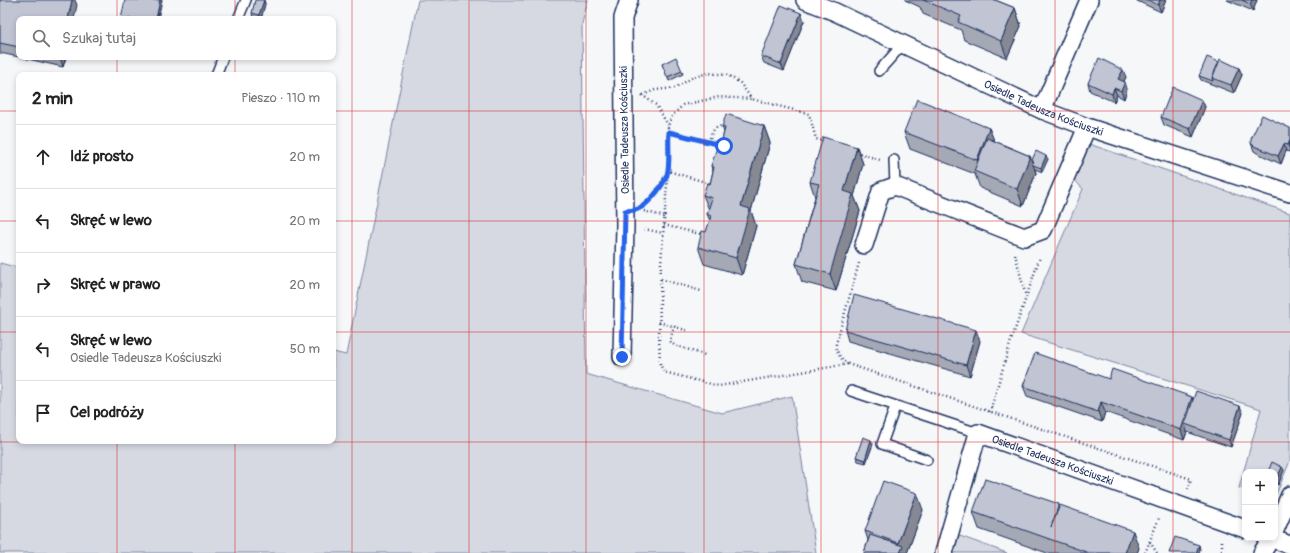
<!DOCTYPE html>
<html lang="pl">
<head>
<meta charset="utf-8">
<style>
  :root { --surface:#fff; --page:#f2f2f2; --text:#222; --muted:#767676; --line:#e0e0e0 }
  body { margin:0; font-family:Pangolin,sans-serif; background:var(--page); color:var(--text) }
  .controls { position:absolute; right:12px; bottom:12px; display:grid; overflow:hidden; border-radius:8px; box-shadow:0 2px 6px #0003 }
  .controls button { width:36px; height:36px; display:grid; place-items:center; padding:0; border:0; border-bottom:1px solid var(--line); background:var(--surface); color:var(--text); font:20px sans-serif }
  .stop { position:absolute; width:12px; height:12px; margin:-9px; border:3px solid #2563eb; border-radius:50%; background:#fff }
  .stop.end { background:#2563eb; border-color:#fff; box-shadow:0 1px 4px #0008 }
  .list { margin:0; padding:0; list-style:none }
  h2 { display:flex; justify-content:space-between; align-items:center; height:52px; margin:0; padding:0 16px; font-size:17px }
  h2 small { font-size:13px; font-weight:400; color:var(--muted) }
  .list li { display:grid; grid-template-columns:26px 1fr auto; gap:12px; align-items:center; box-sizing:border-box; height:64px; padding:0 16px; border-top:1px solid var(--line) }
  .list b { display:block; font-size:15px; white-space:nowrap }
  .list p { margin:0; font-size:13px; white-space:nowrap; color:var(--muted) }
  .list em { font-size:13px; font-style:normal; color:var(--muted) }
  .icon { flex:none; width:22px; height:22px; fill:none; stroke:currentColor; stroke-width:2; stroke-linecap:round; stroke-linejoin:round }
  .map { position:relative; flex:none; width:1290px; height:553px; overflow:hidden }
  .search { position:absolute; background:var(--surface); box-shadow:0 2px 6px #0003; left:16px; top:16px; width:320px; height:44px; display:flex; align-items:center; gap:10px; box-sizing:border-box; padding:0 14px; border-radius:8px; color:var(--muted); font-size:15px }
  .panel { position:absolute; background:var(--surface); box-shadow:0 2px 6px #0003; left:16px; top:72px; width:320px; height:372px; border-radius:8px }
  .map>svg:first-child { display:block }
  .green { fill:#d6d9e2; stroke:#7884a0 }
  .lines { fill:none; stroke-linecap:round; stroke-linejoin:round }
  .service-casing { stroke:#1b2f5e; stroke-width:12 }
  .minor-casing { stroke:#1b2f5e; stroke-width:20 }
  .path { stroke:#1b2f5e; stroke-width:2.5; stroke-dasharray:1 3; stroke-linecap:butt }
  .service { stroke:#fff; stroke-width:9 }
  .minor { stroke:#fff; stroke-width:17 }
  .wall { fill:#a5a9b5; stroke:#1b2f5e }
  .shaded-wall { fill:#868994; stroke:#1b2f5e }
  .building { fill:#c0c4d3; stroke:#1b2f5e }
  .route { stroke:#2563eb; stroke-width:5 }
  .grid { fill:none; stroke:#d62828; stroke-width:1; stroke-opacity:0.55 }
  .labels { text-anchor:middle; stroke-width:4; stroke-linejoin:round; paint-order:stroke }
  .street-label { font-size:11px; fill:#1b2f5e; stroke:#fff }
</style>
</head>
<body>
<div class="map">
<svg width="1290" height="553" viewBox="0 0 1290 553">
  <rect width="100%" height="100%" fill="#f6f7f9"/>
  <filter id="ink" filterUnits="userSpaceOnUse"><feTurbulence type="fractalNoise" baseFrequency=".025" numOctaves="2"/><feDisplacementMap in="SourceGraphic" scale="8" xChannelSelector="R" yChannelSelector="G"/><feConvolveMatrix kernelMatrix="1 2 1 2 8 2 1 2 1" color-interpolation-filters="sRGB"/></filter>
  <g filter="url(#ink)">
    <path class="green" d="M418,0H588L582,24L586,374L722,413L792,396L816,553H0V263L19,268V441H333V352L346,355Z
      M1089,144L1290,213V461L1275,497V472H1245V489L1239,488L1261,409L1021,334L1083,189L1072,177Z
      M957,535L1007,553H952Z"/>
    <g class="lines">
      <defs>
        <path id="service" d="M238,19L246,0
          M879,71L903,44
          M216,75L223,57
          M894,160L895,186
          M851,391L978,433
          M895,407L882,444L927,460"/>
        <g id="minor">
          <path id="s1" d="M805,0L833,11L1042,110L1087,127L1290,193"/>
          <path d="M1042,110L1089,0"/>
          <path d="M864,245L881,191L895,186L1024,237L1043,230L1087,127"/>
          <path d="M622,357L625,226L623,18L629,0"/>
          <path d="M1275,530L1290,495"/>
          <path d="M1270,538L1290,545"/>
          <path id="s2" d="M944,553L978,433L1245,529"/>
          <path d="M1262,553L1271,538"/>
        </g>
      </defs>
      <use href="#service" class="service-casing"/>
      <use href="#minor" class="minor-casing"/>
      <path class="path" d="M642,95L656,105L668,125
        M643,95L655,90L675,88L693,77L708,73L728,75L740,83L752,99
        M669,132L721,145
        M709,142C711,133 714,125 725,126
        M825,142L816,139L809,114L752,99L719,97L683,105L672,116L668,126V171L661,263L659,338L660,364L664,372L719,386L848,364
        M856,152L880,160
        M644,205L653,196L668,171L712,184
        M644,211L665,217
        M664,225L704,235
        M644,229L663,233
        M1015,254L1026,297
        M859,263L836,344C837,354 840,358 848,364L1191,479L1188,489
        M661,279L701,291
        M659,322L689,331
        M674,326L670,341L674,345L705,355
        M990,412L1010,344L1040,257
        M1222,541V553
        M1150,542L1157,553
        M1145,553L1159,518"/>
      <use href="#service" class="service"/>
      <use href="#minor" class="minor"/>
    </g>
    <path class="wall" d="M0,0L77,5L19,19V57L0,53Z
      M264,0L265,4L261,19L253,17L252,13Z
      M905,0H995L1015,8L1021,26L1007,58L964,40L961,30L923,14L920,7Z
      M1135,0H1166L1161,12Z
      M1227,0H1257L1253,11Z
      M801,13L804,21L784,71L764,63L761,56Z
      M19,57H66L63,67Z
      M1219,62L1239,68L1242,75L1234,93L1201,80L1199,76Z
      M662,64L682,71L683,74L669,81Z
      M1126,77L1124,81L1127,89L1124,99L1117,95L1114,102L1090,91L1088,83Z
      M1202,100L1205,107L1193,137L1164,125L1161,117Z
      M764,126L770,143L751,211L756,226L742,275L704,264L698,247L706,232L710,221L707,214L709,210L703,195L710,184L713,171L711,166L721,144L724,132L722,127Z
      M989,128L994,141L1030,156L1032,160L1048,159L1042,172L1035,169L1036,173L1023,206L980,188L975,174L910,149L904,132Z
      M1290,128V152L1286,151L1281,164L1257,153L1254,151L1251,143Z
      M857,147L863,164L854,196L860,211L836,291L802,282L796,264L815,197L810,182Z
      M845,330L980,341L970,376L848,341Z
      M1109,379L1243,413L1231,447L1187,432L1184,440L1105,412L1102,422L1027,396L1023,386Z
      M873,444L866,463L858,461L856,457Z
      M1284,470L1278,485L1275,483V472Z
      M1059,506L1139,548L1137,553H1047L979,529L973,512Z
      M923,510L907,553H864L868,540L865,531Z"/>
    <path class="shaded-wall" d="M72,0H75L77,5L74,19H68Z
      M160,0H162L158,19H156Z
      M264,0L265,4L261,19L259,15Z
      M1160,0H1166L1161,12L1158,5Z
      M1252,0H1257L1253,11L1250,4Z
      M1015,8L1021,26L1007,58L1001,41Z
      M801,13L804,21L784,71L781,64Z
      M60,57H66L63,67Z
      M1239,68L1242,75L1234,93L1231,85Z
      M1123,70L1126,77L1121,87L1118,79Z
      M1125,82L1127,89L1124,99L1121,91Z
      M1114,88L1117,95L1114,102L1112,94Z
      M1202,100L1205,107L1193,137L1190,129Z
      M764,126L770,143L751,211L756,226L742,275L736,258L741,206Z
      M989,128L996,145L982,174L977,160Z
      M1290,140V151L1288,145Z
      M1284,144L1286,151L1281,164L1278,156Z
      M857,147L863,164L854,196L860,211L836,291L830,274L844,191Z
      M1030,156L1036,173L1023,206L1017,189Z
      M1046,156L1048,159L1042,172L1041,168Z
      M976,330L980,341L970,376L966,365Z
      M1192,397L1196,408L1185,424L1187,432L1184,440L1181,430Z
      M1101,402L1105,412L1102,422L1098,412Z
      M1240,406L1243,413L1231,447L1229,440Z
      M871,440L873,444L866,463L865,460Z
      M1282,467L1284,470L1278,485L1276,481Z
      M917,493L923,510L907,553H900L901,551L898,543Z
      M1133,531L1139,548L1137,553H1125Z
      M1199,545L1200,549L1199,553H1196Z"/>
    <path class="building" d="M0,0H72L68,19H19V47L0,43Z
      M125,0H160L156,19H121Z
      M255,0H264L259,15L252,13Z
      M923,0H995L1015,8L1001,41L958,22L961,16Z
      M1148,0H1160L1158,5Z
      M1242,0H1252L1250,4Z
      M781,5L801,13L781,64L761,56Z
      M676,57L682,71L667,77L662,64Z
      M1207,57L1219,62L1212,78L1213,81L1199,76Z
      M1099,58L1123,70L1118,79L1125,82L1121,91L1114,88L1112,94L1088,83Z
      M1220,59L1239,68L1231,85L1212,78Z
      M1173,87L1202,100L1190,129L1161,117Z
      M917,99L989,128L977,160L904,132Z
      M726,114L764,126L741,206L750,209L736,258L698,247L702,231L706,232L711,216L707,214L712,198L703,195L707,183L710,184L714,167L711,166L718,144H721L725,128L722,127Z
      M1262,115L1290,128V140L1288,145L1284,144L1278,156L1254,146L1251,143V139Z
      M823,137L857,147L844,191L853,194L830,274L796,264L819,184L810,182Z
      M987,138L1030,156L1017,189L974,171Z
      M1036,151L1046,156L1041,168L1033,165L1032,160Z
      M854,295L976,330L966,365L845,330Z
      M1035,353L1109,379L1112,369L1192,397L1181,430L1101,402L1098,412L1023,386Z
      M1196,391L1240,406L1229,440L1185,424Z
      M863,437L871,440L865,460L856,457Z
      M1272,462L1282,467L1276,481L1275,480V472H1268Z
      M985,479L1059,504L1051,527L1060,505L1133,531L1125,553H1089L973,512Z
      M883,481L917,493L898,543L865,531Z
      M870,535L903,546L900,553H864Z
      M1175,537L1199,545L1196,553H1169Z"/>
  </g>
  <g class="lines" filter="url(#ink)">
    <path class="route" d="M622,357L625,211C629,210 634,211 638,209C649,204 667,182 668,170C670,157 668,144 669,132L724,146"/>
  </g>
  <path class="grid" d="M117,0V19M235,0V19M352,0V553M469,0V553M586,0V553M704,0V553M821,0V553M938,0V553M1055,0V553M1173,0V553M117,57V75M235,57V75M0,111H19M333,111H1290M0,221H19M333,221H1290M0,332H19M333,332H1290M117,441V553M235,441V553M0,442H1290"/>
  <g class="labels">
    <g class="street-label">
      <text dy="4" stroke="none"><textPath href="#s1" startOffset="262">Osiedle Tadeusza Kościuszki</textPath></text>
      <text transform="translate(624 130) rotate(-91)" y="4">Osiedle Tadeusza Kościuszki</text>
      <text dy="4" stroke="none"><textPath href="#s2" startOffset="204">Osiedle Tadeusza Kościuszki</textPath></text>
    </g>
  </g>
</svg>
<div class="controls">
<button>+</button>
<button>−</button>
</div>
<div class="stop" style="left:724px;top:146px"></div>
<div class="stop end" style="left:622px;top:357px"></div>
<div class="search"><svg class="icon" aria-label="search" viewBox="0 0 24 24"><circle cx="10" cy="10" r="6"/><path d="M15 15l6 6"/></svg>Szukaj tutaj</div>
<section class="panel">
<h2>2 min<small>Pieszo · 110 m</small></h2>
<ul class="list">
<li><svg class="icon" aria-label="ahead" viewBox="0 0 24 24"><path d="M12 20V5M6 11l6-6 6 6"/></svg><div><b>Idź prosto</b></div><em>20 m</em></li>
<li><svg class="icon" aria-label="left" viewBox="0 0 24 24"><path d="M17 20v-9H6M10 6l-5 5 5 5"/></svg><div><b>Skręć w lewo</b></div><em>20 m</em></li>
<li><svg class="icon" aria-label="right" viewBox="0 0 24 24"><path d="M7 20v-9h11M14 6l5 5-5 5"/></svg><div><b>Skręć w prawo</b></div><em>20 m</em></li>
<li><svg class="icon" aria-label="left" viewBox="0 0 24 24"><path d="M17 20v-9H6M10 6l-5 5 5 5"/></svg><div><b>Skręć w lewo</b><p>Osiedle Tadeusza Kościuszki</p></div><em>50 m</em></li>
<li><svg class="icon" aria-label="arrive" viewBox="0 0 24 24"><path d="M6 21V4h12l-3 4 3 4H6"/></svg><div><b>Cel podróży</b></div></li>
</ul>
</section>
</div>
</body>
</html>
